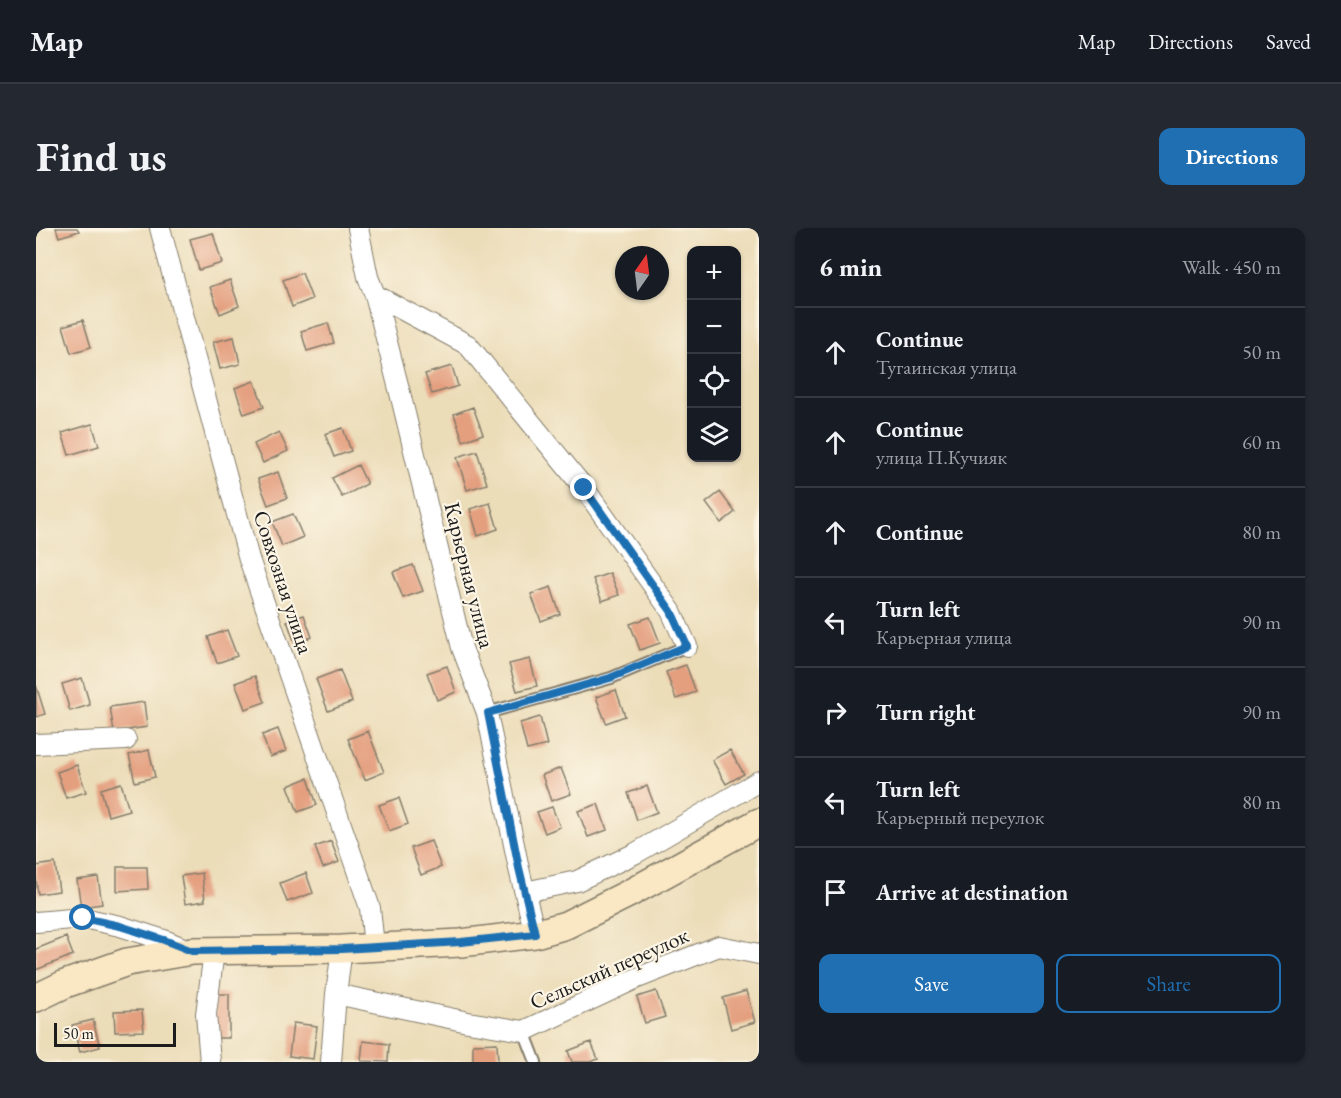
<!DOCTYPE html>
<html lang="en">
<head>
<meta charset="utf-8">
<style>
  :root { --surface:#171b24; --page:#242831; --text:#f1f3f6; --muted:#9ea1a6; --line:#363941; --accent:#1f6fb2 }
  body { margin:0; font-family:"EB Garamond",serif; background:var(--page); color:var(--text) }
  .controls { position:absolute; right:18px; top:18px; display:grid; overflow:hidden; border-radius:12px; box-shadow:0 2px 4px #0004 }
  .controls button { width:54px; height:54px; display:grid; place-items:center; padding:0; border:0; border-bottom:2px solid var(--line); background:var(--surface); color:var(--text); font:30px sans-serif }
  .compass { position:absolute; left:579px; top:18px; width:54px; height:54px; border-radius:50%; background:var(--surface); box-shadow:0 2px 4px #0004; rotate:14deg }
  .scale { position:absolute; left:18px; bottom:15px; width:122px; box-sizing:border-box; padding-left:6px; border:3px solid #1c1c1c; border-top:0; font-size:16px; line-height:21px; white-space:nowrap; color:#1c1c1c; -webkit-text-stroke:4px #fcf5e5; paint-order:stroke }
  .stop { position:absolute; width:18px; height:18px; margin:-14px; border:4px solid #1f6fb2; border-radius:50%; background:#fff }
  .stop.end { background:#1f6fb2; border-color:#fff; box-shadow:0 2px 6px #0008 }
  .list { margin:0; padding:0; list-style:none }
  h2 { display:flex; justify-content:space-between; align-items:center; height:78px; margin:0; padding:0 24px; font-size:26px }
  h2 small { font-size:20px; font-weight:400; color:var(--muted) }
  .list li { display:grid; grid-template-columns:39px 1fr auto; gap:18px; align-items:center; box-sizing:border-box; height:90px; padding:0 24px; border-top:2px solid var(--line) }
  .list b { display:block; font-size:22px; white-space:nowrap }
  .list p { margin:0; font-size:20px; white-space:nowrap; color:var(--muted) }
  .list em { font-size:20px; font-style:normal; color:var(--muted) }
  .actions { display:flex; gap:12px; padding:18px 24px }
  .actions a { flex:1; padding:14px 0; border:2px solid var(--accent); border-radius:12px; text-align:center; font-size:21px; color:var(--accent) }
  .actions .main { background:var(--accent); color:#fff }
  .icon { flex:none; width:33px; height:33px; fill:none; stroke:currentColor; stroke-width:2; stroke-linecap:round; stroke-linejoin:round }
  .map { position:relative; flex:none; width:723px; height:834px; overflow:hidden; border-radius:12px }
  header { display:flex; align-items:center; gap:36px; box-sizing:border-box; height:84px; padding:0 30px; background:var(--surface); border-bottom:2px solid var(--line) }
  header strong { font-size:28px }
  nav { display:flex; gap:33px; margin-inline-start:auto; font-size:21px }
  .intro { display:flex; align-items:center; justify-content:space-between; box-sizing:border-box; height:144px; padding:0 36px }
  h1 { margin:0; font-size:42px }
  .button { padding:15px 27px; border-radius:12px; background:var(--accent); color:#fff; font-size:21px; font-weight:700 }
  main { display:flex; gap:36px; padding:0 36px }
  aside { flex:1; background:var(--surface); border-radius:12px; box-shadow:0 2px 4px #0004 }
  .map>svg:first-child { display:block }
  .building { fill:#e49f7f }
  .lines { fill:none; stroke-linecap:round; stroke-linejoin:round }
  .lane-casing { stroke:#847c6a; stroke-width:14 }
  .street-casing { stroke:#847c6a; stroke-width:22 }
  .secondary-casing { stroke:#847c6a; stroke-width:30 }
  .lane { stroke:#fff; stroke-width:10 }
  .street { stroke:#fff; stroke-width:20 }
  .secondary { stroke:#fae7c3; stroke-width:27 }
  .route { stroke:#1f6fb2; stroke-width:8 }
  .labels { text-anchor:middle; stroke-width:4.5; stroke-linejoin:round; paint-order:stroke }
  .street-label { font-size:22px; fill:#1c1c1c; stroke:#fcf5e5 }
</style>
</head>
<body>
<header>
<strong>Map</strong>
<nav><a>Map</a><a>Directions</a><a>Saved</a></nav>
</header>
<div class="intro"><h1>Find us</h1><a class="button">Directions</a></div>
<main>
<div class="map">
<svg width="723" height="834" viewBox="0 0 723 834">
  <rect width="100%" height="100%" fill="#fcf5e5"/>
  <filter id="ink" filterUnits="userSpaceOnUse"><feTurbulence type="fractalNoise" baseFrequency=".0167" numOctaves="2"/><feDisplacementMap in="SourceGraphic" scale="12" xChannelSelector="R" yChannelSelector="G"/><feConvolveMatrix kernelMatrix="1 2 1 2 8 2 1 2 1" color-interpolation-filters="sRGB"/></filter>
  <filter id="wash" filterUnits="userSpaceOnUse"><feTurbulence type="fractalNoise" baseFrequency=".008" numOctaves="4" result="noise"/><feDisplacementMap in="SourceGraphic" scale="24" xChannelSelector="R" yChannelSelector="G"/><feGaussianBlur stdDeviation="1.35" result="paint"/><feColorMatrix in="noise" values="0 0 0 0 0 0 0 0 0 0 0 0 0 0 0 0 0 1.4 0 .05"/><feComposite in="paint" operator="in"/></filter>
  <g filter="url(#wash)">
    <rect width="100%" height="100%" fill="#ecddb9"/>
    <g id="blocks">
      <path class="building" d="M20,0H41L43,3L23,9Z
        M177,5L186,35L163,42L154,11Z
        M266,45L276,71L256,79L247,52Z
        M194,52L203,78L184,86L174,59Z
        M47,92L55,119L35,125L27,98Z
        M292,95L298,115L271,123L265,103Z
        M198,109L204,136L184,141L177,114Z
        M416,138L422,158L396,166L389,146Z
        M218,153L228,179L208,186L199,160Z
        M437,179L447,206L427,213L418,186Z
        M56,196L63,218L33,227L26,205Z
        M307,200L315,223L298,229L289,206Z
        M243,204L252,223L227,235L218,216Z
        M441,223L451,256L431,262L421,229Z
        M322,237L331,256L306,269L296,250Z
        M242,244L251,270L232,277L222,251Z
        M684,264L699,284L685,295L670,275Z
        M454,275L462,301L442,308L434,281Z
        M257,286L267,309L246,318L236,294Z
        M377,337L387,363L367,370L357,344Z
        M574,345L583,367L566,373L557,351Z
        M515,359L524,386L505,393L495,366Z
        M268,387L276,409L259,415L251,393Z
        M614,389L624,415L604,422L594,396Z
        M191,402L201,428L181,435L172,409Z
        M494,431L501,458L481,463L473,436Z
        M650,437L660,464L640,471L630,444Z
        M411,438L420,464L401,472L391,445Z
        M304,442L316,474L292,483L280,451Z
        M219,448L229,474L209,481L199,455Z
        M46,450L54,477L34,483L26,456Z
        M0,457L9,486L0,489Z
        M580,462L589,488L570,495L560,469Z
        M108,474L111,499L78,504L74,479Z
        M504,489L511,517L491,522L484,495Z
        M242,501L250,523L234,529L226,507Z
        M332,503L348,544L329,552L312,511Z
        M113,522L119,549L99,554L93,527Z
        M694,522L708,546L690,556L676,532Z
        M41,537L50,564L30,570L21,544Z
        M525,540L535,566L515,573L506,547Z
        M272,550L281,577L262,584L252,558Z
        M85,555L93,582L72,588L65,561Z
        M611,558L621,584L601,592L592,565Z
        M363,570L372,596L353,603L343,577Z
        M562,576L571,602L552,609L542,583Z
        M516,579L524,599L509,605L501,584Z
        M295,613L303,634L287,640L279,619Z
        M395,613L405,639L385,647L375,620Z
        M19,635L23,663L2,666L0,651V638Z
        M81,639H111L112,661L81,663Z
        M166,645L169,673L149,676L145,648Z
        M270,645L277,665L251,674L244,655Z
        M62,649L66,676L45,679L41,652Z
        M30,709L37,727L0,742V721Z
        M620,763L629,789L609,795L601,769Z
        M710,763L719,794L695,801L687,770Z
        M179,766H193V810H179Z
        M106,782L108,803L79,804L78,783Z
        M57,792L64,819L44,824L36,797Z
        M257,795L281,798L277,831L253,828Z
        M327,813L353,816L352,834L325,833Z
        M555,814L562,831L555,834H536L532,823Z
        M461,815L462,834H437V816Z"/>
    </g>
  </g>
  <g filter="url(#ink)">
    <use href="#blocks" fill-opacity="0" stroke="#847c6a" stroke-width="1.5"/>
    <g class="lines">
      <defs>
        <path id="lane" d="M451,485L575,450L651,418
          M488,803L500,834"/>
        <path id="street" d="M124,0L213,331L334,680L338,718
          M322,0L332,49L339,67L364,165L426,420L451,485L483,641L499,706
          M339,67L432,117L548,260L635,383L651,418
          M0,516L90,512
          M489,664L541,653L600,625L723,553
          M0,694L47,690L84,698L128,712L154,723
          M300,766L432,794L488,803L599,751L683,718L723,726
          M174,834L170,786L178,723
          M295,834L300,766L306,721"/>
        <path id="secondary" d="M0,770L29,756L91,734L156,723L306,721L425,715L499,706L530,697L592,666L723,594"/>
      </defs>
      <use href="#lane" class="lane-casing"/>
      <use href="#street" class="street-casing"/>
      <use href="#secondary" class="secondary-casing"/>
      <use href="#lane" class="lane"/>
      <use href="#street" class="street"/>
      <use href="#secondary" class="secondary"/>
    </g>
  </g>
  <g class="lines" filter="url(#ink)">
    <path class="route" d="M47,690L84,698L128,712L156,723L306,721L425,714L499,706L483,640L452,485L574,450L651,418L635,383L548,260"/>
  </g>
  <g class="labels">
    <g class="street-label">
      <text transform="translate(434 347) rotate(76)" y="8">Карьерная улица</text>
      <text transform="translate(248 354) rotate(72)" y="8">Совхозная улица</text>
      <text transform="translate(573 740) rotate(-24)" y="8">Сельский переулок</text>
    </g>
  </g>
</svg>
<div class="controls">
<button>+</button>
<button>−</button>
<button><svg class="icon" aria-label="locate" viewBox="0 0 24 24"><circle cx="12" cy="12" r="6"/><path d="M12 2v4M12 18v4M2 12h4M18 12h4"/></svg></button>
<button><svg class="icon" aria-label="layers" viewBox="0 0 24 24"><path d="M12 4l9 5-9 5-9-5zM3 14l9 5 9-5"/></svg></button>
</div>
<svg class="compass" viewBox="-18 -18 36 36"><path d="M0-13l5 13h-10z" fill="#e53935"/><path d="M0 13l5-13h-10z" fill="#9ea1a6"/></svg>
<div class="scale">50 m</div>
<div class="stop" style="left:47px;top:690px"></div>
<div class="stop end" style="left:548px;top:260px"></div>
</div>
<aside>
<h2>6 min<small>Walk · 450 m</small></h2>
<ul class="list">
<li><svg class="icon" aria-label="ahead" viewBox="0 0 24 24"><path d="M12 20V5M6 11l6-6 6 6"/></svg><div><b>Continue</b><p>Тугаинская улица</p></div><em>50 m</em></li>
<li><svg class="icon" aria-label="ahead" viewBox="0 0 24 24"><path d="M12 20V5M6 11l6-6 6 6"/></svg><div><b>Continue</b><p>улица П.Кучияк</p></div><em>60 m</em></li>
<li><svg class="icon" aria-label="ahead" viewBox="0 0 24 24"><path d="M12 20V5M6 11l6-6 6 6"/></svg><div><b>Continue</b></div><em>80 m</em></li>
<li><svg class="icon" aria-label="left" viewBox="0 0 24 24"><path d="M17 20v-9H6M10 6l-5 5 5 5"/></svg><div><b>Turn left</b><p>Карьерная улица</p></div><em>90 m</em></li>
<li><svg class="icon" aria-label="right" viewBox="0 0 24 24"><path d="M7 20v-9h11M14 6l5 5-5 5"/></svg><div><b>Turn right</b></div><em>90 m</em></li>
<li><svg class="icon" aria-label="left" viewBox="0 0 24 24"><path d="M17 20v-9H6M10 6l-5 5 5 5"/></svg><div><b>Turn left</b><p>Карьерный переулок</p></div><em>80 m</em></li>
<li><svg class="icon" aria-label="arrive" viewBox="0 0 24 24"><path d="M6 21V4h12l-3 4 3 4H6"/></svg><div><b>Arrive at destination</b></div></li>
</ul>
<div class="actions"><a class="main">Save</a><a>Share</a></div>
</aside>
</main>
</body>
</html>
